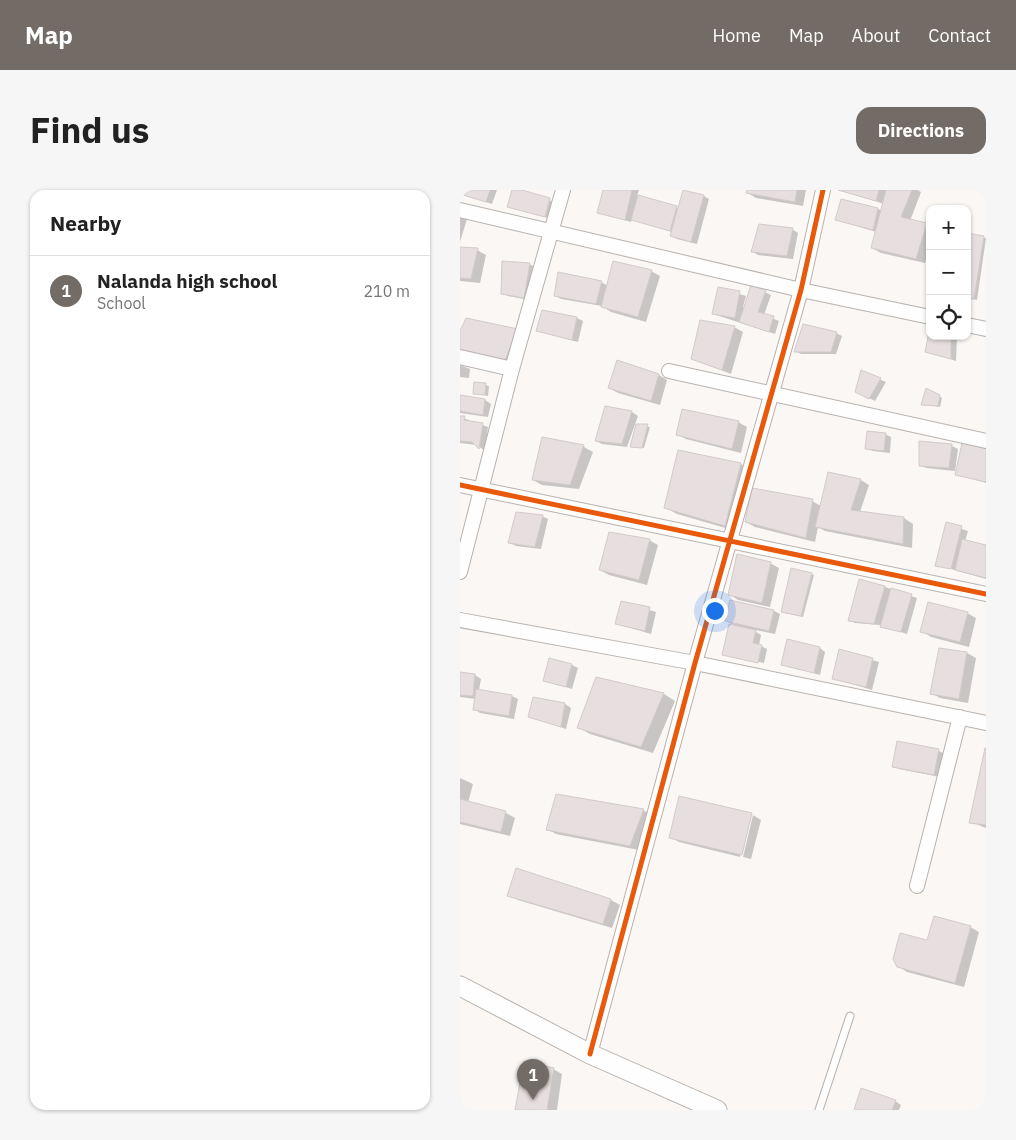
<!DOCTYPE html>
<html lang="en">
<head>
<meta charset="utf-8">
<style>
  :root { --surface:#fff; --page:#f6f6f6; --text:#222; --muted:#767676; --line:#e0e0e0; --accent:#736b65 }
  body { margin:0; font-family:"IBM Plex Sans",sans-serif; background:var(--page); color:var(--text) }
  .controls { position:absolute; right:15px; top:15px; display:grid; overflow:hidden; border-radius:10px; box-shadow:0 1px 4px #0004 }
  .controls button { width:45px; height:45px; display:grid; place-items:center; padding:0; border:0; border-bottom:1px solid var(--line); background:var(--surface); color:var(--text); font:25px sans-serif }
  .you { position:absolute; left:254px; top:420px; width:18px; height:18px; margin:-12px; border:4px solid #fff; border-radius:50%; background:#1a73e8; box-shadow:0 0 0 8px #1a73e833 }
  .badge { display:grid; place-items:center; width:32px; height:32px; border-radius:50%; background:var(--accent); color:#fff; font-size:16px; font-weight:700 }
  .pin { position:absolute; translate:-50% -41px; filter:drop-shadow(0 1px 2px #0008) }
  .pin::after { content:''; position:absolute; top:26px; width:18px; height:15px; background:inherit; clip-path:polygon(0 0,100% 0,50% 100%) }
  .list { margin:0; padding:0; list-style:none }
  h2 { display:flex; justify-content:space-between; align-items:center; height:65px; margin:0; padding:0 20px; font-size:21px }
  h2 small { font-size:16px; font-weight:400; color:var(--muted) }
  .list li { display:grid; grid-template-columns:32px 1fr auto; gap:15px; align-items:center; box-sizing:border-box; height:70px; padding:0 20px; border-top:1px solid var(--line) }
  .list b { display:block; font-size:19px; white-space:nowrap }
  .list p { margin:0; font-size:16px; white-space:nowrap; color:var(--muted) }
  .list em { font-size:16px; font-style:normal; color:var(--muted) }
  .icon { flex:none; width:28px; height:28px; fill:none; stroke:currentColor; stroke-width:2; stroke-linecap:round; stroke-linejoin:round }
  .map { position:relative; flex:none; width:526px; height:920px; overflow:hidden; border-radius:15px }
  header { display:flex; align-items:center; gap:30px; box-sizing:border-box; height:70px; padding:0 25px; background:var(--accent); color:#fff }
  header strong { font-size:24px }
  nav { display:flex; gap:28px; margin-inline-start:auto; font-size:18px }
  .intro { display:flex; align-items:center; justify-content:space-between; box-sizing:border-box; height:120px; padding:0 30px }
  h1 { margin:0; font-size:35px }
  .button { padding:12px 22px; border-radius:15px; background:var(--accent); color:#fff; font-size:18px; font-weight:700 }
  main { display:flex; gap:30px; padding:0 30px }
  aside { flex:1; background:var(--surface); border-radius:15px; box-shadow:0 1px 4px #0004 }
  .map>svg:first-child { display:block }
  .shadow { fill:#0003 }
  .building { fill:#e7dedf; stroke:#d2cacb }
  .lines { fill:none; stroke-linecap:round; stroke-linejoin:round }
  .lane-casing { stroke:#b9b2ad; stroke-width:9 }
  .street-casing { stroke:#b9b2ad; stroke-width:16 }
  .secondary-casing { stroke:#b9b2ad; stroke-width:21 }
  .lane { stroke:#fefefe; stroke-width:7 }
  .street { stroke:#fefefe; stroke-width:14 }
  .secondary { stroke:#fefefe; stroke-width:19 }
  .cycleway-casing { stroke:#fff; stroke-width:8 }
  .cycleway { stroke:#e8590c; stroke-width:5 }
</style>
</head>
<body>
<header>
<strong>Map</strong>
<nav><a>Home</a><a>Map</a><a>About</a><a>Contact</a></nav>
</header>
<div class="intro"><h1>Find us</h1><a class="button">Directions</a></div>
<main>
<aside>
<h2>Nearby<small></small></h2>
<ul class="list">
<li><span class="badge">1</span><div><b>Nalanda high school</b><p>School</p></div><em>210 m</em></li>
</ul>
</aside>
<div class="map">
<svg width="526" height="920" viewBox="0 0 526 920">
  <rect width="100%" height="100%" fill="#faf7f5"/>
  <path class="shadow" d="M1,0H37L32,14L6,6L0,3Z
    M53,0L95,12L91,29L49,16Z
    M144,0H179L177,6L219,18L244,6L249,9L237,54L217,49L211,46L212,42L172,29L171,32L138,23Z
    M288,0H346L343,16L296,8L288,3Z
    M381,0H458L461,2L450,31L470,36V57L465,73L421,63L412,58L416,42L377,30L418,19L422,21L424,14Z
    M0,25L7,29L0,52Z
    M332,39L338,43L333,69L298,65L293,62Z
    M507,44L526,48L517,110L507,108Z
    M0,58L17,60L26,65L20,93L0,91Z
    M69,74L75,77L69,110L48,106L42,103Z
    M191,81L200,86L186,132L151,122L142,116L101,109L96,106L141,92L148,96Z
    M292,96L311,105L304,125L319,131L315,144L253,124L259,98L286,106L283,117L285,118Z
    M83,121L117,128L123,131L118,152L77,141Z
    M274,137L283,142L271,184L232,169Z
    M57,140L54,174L0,162V144Z
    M376,143L382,146L376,164H341L335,161Z
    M470,146H497L496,171L466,161Z
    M0,175L10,179L9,188L0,187Z
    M402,182L426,192L415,211L403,205Z
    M199,185L207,190L200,215L158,203L149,198Z
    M15,193L29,196L28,206L14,203Z
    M466,200L482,208L480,217L463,214Z
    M0,206L25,210L31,214L28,227L0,223Z
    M146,218L172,222L178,226L167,257L142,254L136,251Z
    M0,227L28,237L25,261L17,255L0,253Z
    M278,232L287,237L281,263L226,249L217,244Z
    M177,235L190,237L184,258L171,256Z
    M425,244L431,247L430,263L413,261L407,258Z
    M83,248L124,257L133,262L119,299L82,295L73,290Z
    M460,253L492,256L498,259L495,281L466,278L460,275Z
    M526,259V293L497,284Z
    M219,261L281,274L292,280L276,341L217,324L206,318Z
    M401,290L409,295L400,322L444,328L453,334L452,358L365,341L358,337L355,352L295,337L286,332L352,311L361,316Z
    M82,326L88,329L81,359L56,356L50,353Z
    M487,334L508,341L505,351L526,356V389L477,375Z
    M189,350L198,355L187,395L149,385L140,380Z
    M310,373L319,378L310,417L278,410L269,404Z
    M351,384L354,385L343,427L325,423Z
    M425,397L457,408L447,444L420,435L395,433L389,430Z
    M162,412L196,422L191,444L157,434Z
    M314,421L320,424L315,444L291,439L301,445L299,455L307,459L304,473L263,464L277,437L267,431Z
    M507,423L516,428L509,457L471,447L462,441Z
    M360,458L365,462L360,485L322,474Z
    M380,461L419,472L412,500L373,488Z
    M507,463L516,468L508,513L480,508L471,503Z
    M112,475L118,478L112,499L84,490Z
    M0,484L15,485L21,489L19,500L52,506L58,509L54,529L20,523L14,519L16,509L0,507Z
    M137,488L204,504L215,511L193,563L130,544L118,537Z
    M74,508L105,514L111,518L106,539L69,526Z
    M438,553L479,561L485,564L480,587L439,579L433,576Z
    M526,561V638L511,632Z
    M0,588L13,594L8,613L46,623L55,628L50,646L0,634Z
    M220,607L293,625H290L280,667L219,652L210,647Z
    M183,620L192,625L179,660L96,644L87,639Z
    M293,625L301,630L291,669L283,667Z
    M57,679L151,710L160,715L152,738L58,710L49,705Z
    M510,737L519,742L504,797L447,782L438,776L468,752Z
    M93,879L102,884L97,920H56Z
    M435,911L441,915L439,920H395Z"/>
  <path class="building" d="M0,0H30L26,12L0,4Z
    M52,0H62L90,8L85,27L47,17Z
    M143,0H172L165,30L137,23Z
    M223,0L244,5L231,52L210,46Z
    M287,0H337L335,12L286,3Z
    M378,0H419L416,11Z
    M426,0H452L441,27L467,33L456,69L411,58Z
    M178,5L217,16L210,41L171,30Z
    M381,9L418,18L413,40L375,30Z
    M299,34L333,38L327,66L291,62Z
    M507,43L524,46L514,109L507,108Z
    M0,57L18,58L11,89L0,88Z
    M42,71L70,73L64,108L41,104Z
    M153,71L192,80L178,127L141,117Z
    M98,82L142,91L136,114L94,106Z
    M291,95L306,100L298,122L314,126L309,142L279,132Z
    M258,97L280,101L275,128L252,124Z
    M82,120L117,127L112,150L76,141Z
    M6,128L58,139L45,170L0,160V141Z
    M240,130L275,136L262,180L231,169Z
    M343,134L377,142L371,162H334Z
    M469,142L470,146H491V169L465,162Z
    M157,170L199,184L191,211L148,198Z
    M401,180L421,188L409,209L395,202Z
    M14,192L26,193L25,205L13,204Z
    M466,198L480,205L478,216L461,215Z
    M0,205L25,209L23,225L0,221Z
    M145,216L172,221L162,254L135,251Z
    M222,219L279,231L272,259L216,245Z
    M0,226H5L4,230L23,233L19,259L12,252L0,251Z
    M176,234H188L182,258L170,257Z
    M407,241L426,243L424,261L405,259Z
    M82,247L124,255L110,295L72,290Z
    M459,251L492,254L489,278L459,276Z
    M502,253L526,258V292L495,285Z
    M218,260L281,273L265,336L204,318Z
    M368,282L401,289L391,320L444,327L443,354L355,337Z
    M292,298L353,309L346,348L285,332Z
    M56,322L83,325L75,357L48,353Z
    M486,332L502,336L491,379L475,376Z
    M149,342L190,349L179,390L139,380Z
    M502,349L526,355V388L495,380Z
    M277,364L311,372L302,413L268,405Z
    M331,378L352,383L341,426L321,422Z
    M399,389L425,396L414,434L388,431Z
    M431,398L452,404L441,442L420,437Z
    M270,410L314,420L309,441L265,431Z
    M161,411L190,417L185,441L155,434Z
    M468,412L508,422L500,452L460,442Z
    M269,434L296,440L293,453L302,455L298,473L262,465Z
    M327,449L360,457L354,483L321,475Z
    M479,458L507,462L499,509L470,504Z
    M379,459L413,468L406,497L372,489Z
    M89,468L112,474L106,497L83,491Z
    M0,482L15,484L13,506L0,505Z
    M136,487L204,503L181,557L117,538Z
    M16,499L52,505L49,526L13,520Z
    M73,507L105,513L101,537L68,527Z
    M437,551L479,559L474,585L432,577Z
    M525,558H526V635L509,633Z
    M96,604L184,619L170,656L86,640Z
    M219,606L292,623L282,665L209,648Z
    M0,609L46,621L41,642L0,632Z
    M56,678L151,709L143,734L47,706Z
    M474,726L511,736L495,793L437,777L433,769L440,743L467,750Z
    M64,871L94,878L87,920H55Z
    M401,898L436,910L432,920H394Z"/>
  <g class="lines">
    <defs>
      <path id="lane" d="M359,920L390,826"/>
      <path id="street" d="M0,20L341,100L470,127
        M507,135L526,139
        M0,167L52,179
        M209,181L526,251
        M0,295L526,404
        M0,382L52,179L103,0
        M0,430L235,473L526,533
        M457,696L500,527
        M130,864L235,473L341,100L363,0"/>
      <path id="secondary" d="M0,796L130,864L257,920"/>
    </defs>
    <use href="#lane" class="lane-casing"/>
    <use href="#street" class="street-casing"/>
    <use href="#secondary" class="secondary-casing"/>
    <use href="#lane" class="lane"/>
    <use href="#street" class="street"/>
    <use href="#secondary" class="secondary"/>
    <defs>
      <path id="cycleway" d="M0,295L526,404
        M130,864L235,473L341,100L363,0"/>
    </defs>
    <use href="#cycleway" class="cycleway-casing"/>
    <use href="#cycleway" class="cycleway"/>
  </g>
</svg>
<div class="controls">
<button>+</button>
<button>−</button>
<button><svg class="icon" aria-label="locate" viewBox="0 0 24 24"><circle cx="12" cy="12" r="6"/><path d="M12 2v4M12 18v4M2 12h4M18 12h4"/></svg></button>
</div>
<div class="you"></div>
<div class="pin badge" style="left:73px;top:910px">1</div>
</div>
</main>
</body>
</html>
